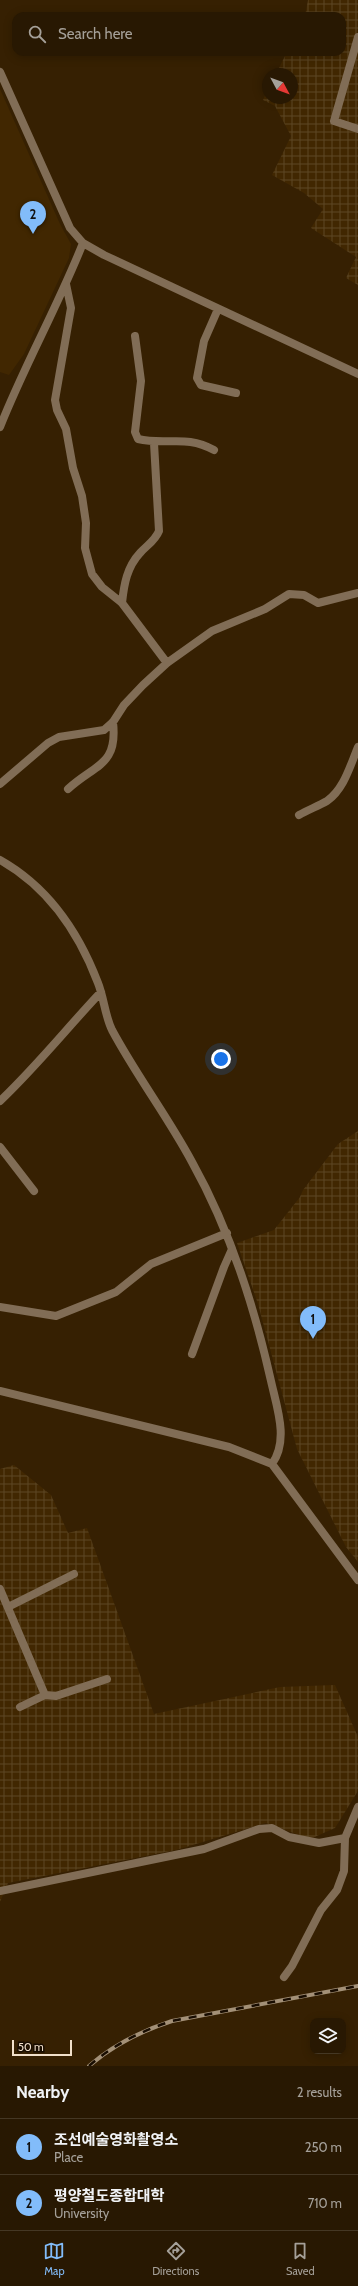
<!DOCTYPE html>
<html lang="en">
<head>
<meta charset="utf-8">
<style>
  :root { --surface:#281802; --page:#30210c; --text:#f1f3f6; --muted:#a5a099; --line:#443724; --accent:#82bcfa }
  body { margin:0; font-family:Cabin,"Noto Sans KR",sans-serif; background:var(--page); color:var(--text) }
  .controls { position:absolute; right:12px; bottom:12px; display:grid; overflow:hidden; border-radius:8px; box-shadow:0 2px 10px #0003 }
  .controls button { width:36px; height:36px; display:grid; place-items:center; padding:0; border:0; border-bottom:1px solid var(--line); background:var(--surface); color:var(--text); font:20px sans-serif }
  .compass { position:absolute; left:262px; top:68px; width:36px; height:36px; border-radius:50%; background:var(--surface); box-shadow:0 2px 10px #0003; rotate:131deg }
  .scale { position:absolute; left:12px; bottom:10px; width:60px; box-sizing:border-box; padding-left:4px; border:2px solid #f2e0cb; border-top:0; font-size:11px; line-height:14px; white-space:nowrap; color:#f2e0cb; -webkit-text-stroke:3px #180c00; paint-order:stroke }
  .you { position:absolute; left:221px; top:1059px; width:14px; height:14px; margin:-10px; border:3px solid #fff; border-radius:50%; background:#1a73e8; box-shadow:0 0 0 6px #1a73e833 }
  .badge { display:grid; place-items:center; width:26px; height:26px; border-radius:50%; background:var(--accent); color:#111; font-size:13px; font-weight:700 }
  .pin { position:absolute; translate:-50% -33px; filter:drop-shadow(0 1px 2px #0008) }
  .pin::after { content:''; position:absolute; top:21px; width:14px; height:12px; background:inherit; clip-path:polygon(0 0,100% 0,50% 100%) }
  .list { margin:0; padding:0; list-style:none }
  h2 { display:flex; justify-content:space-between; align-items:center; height:52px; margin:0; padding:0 16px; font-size:17px }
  h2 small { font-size:13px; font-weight:400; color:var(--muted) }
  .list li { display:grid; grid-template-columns:26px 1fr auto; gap:12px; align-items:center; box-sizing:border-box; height:56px; padding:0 16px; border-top:1px solid var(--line) }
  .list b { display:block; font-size:15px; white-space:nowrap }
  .list p { margin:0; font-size:13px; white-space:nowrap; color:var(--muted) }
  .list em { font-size:13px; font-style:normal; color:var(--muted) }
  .icon { flex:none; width:22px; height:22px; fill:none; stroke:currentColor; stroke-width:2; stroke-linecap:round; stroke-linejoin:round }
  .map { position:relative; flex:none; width:358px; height:2066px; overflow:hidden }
  .search { position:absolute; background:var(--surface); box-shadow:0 2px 10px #0003; left:12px; right:12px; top:12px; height:44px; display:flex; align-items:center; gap:10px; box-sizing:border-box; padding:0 14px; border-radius:12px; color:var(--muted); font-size:15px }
  .sheet { height:164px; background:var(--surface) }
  nav { display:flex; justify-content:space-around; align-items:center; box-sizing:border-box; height:56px; border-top:1px solid var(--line); background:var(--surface); font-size:11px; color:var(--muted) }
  nav a { display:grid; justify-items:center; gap:2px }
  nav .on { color:var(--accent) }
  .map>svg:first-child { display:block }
  .built { fill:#412701 }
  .industrial { fill:url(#industrial-grid) }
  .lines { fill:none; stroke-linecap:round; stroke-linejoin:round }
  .minor { stroke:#816d56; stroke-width:8 }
  .rail-casing { stroke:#a39077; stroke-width:4 }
  .rail { stroke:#180c00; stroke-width:2.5; stroke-dasharray:8; stroke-linecap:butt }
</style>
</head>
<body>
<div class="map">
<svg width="358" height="2066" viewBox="0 0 358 2066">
  <defs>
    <pattern id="industrial-grid" width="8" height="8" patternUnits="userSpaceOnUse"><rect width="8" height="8" fill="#412701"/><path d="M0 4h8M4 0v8" fill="none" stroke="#5d4625"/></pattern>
  </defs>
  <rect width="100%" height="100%" fill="#362002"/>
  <path class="built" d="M0,89L60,224L71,244L69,258L24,354L9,375L0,372Z"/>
  <path class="industrial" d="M308,0H358V285L346,278L356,257L311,228L323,209L304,193L272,175L291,136L275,106L263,100L268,89V98H292V74H276L287,52H342V16H305Z
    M358,1131V1562L346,1547L297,1449L258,1304L237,1243L274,1230L300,1197L303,1190L338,1144Z
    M14,1465L51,1495L68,1533L87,1528L154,1714L280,1687L335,1685L358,1737V1791L335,1828L310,1839L266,1823L176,1850L8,1883L0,1902V1469Z"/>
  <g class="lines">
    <path class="minor" d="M358,37L334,121L358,129
      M0,72L70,228L83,243L104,255L358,374
      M66,284L71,308L55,400L57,410L66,429L73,468L82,496L86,523L85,548L92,574L102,587L122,603L167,663
      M218,309L204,341L197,378L201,385L236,393
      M135,336L141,381L135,432L138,439C167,446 185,434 214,450
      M0,427C25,364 58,306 83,243
      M122,603C124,584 127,567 140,553C147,545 155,541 159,531L154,443
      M0,784L48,743L59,737L104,730L113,722L124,705L143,685L167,663L212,631L265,609L289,594L304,595L318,603L358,593
      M68,789C95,764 118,766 113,722
      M299,815C308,810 318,806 327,801C344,789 350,766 358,747
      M0,860C48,887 79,933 98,983C104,998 105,1016 112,1030C136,1075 168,1117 192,1162C230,1230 254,1305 271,1381C277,1408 289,1440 272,1464L358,1580
      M0,1101C36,1067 67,1028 101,992
      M0,1147L34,1191
      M0,1307L56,1316L116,1292L151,1264L227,1233
      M192,1354L224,1267L232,1249
      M0,1391L229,1447L272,1464
      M0,1589L45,1695L56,1696L107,1679
      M8,1607L74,1574
      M20,1707L45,1695
      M0,1891L204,1849L259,1829L272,1828L289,1837L319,1843L345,1838L358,1807
      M284,1977L292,1966L321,1910L337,1890L344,1871L345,1838"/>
    <defs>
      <path id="rail" d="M89,2066C113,2045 141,2031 172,2021L358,1986"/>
    </defs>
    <use href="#rail" class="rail-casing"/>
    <use href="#rail" class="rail"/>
  </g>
</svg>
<div class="controls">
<button><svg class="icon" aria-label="layers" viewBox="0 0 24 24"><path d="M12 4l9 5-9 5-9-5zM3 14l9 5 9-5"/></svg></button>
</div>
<svg class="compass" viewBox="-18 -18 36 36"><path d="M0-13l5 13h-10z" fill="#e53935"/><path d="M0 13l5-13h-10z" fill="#a5a099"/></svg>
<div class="scale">50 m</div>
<div class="you"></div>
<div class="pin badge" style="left:313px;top:1339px">1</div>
<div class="pin badge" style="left:33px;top:234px">2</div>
<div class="search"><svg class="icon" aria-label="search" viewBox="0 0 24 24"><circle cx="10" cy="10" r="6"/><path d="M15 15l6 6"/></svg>Search here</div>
</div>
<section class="sheet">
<h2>Nearby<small>2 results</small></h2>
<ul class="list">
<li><span class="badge">1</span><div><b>조선예술영화촬영소</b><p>Place</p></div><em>250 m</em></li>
<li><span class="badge">2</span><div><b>평양철도종합대학</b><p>University</p></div><em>710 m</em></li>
</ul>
</section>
<nav>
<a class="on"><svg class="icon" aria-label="map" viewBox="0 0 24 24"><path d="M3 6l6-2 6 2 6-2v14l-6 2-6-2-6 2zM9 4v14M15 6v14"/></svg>Map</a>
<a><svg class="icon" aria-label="directions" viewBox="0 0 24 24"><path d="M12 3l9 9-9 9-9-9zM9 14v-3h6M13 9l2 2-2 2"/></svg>Directions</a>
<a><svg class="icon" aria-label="saved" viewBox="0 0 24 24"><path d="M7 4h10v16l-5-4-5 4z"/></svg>Saved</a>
</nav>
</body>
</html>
